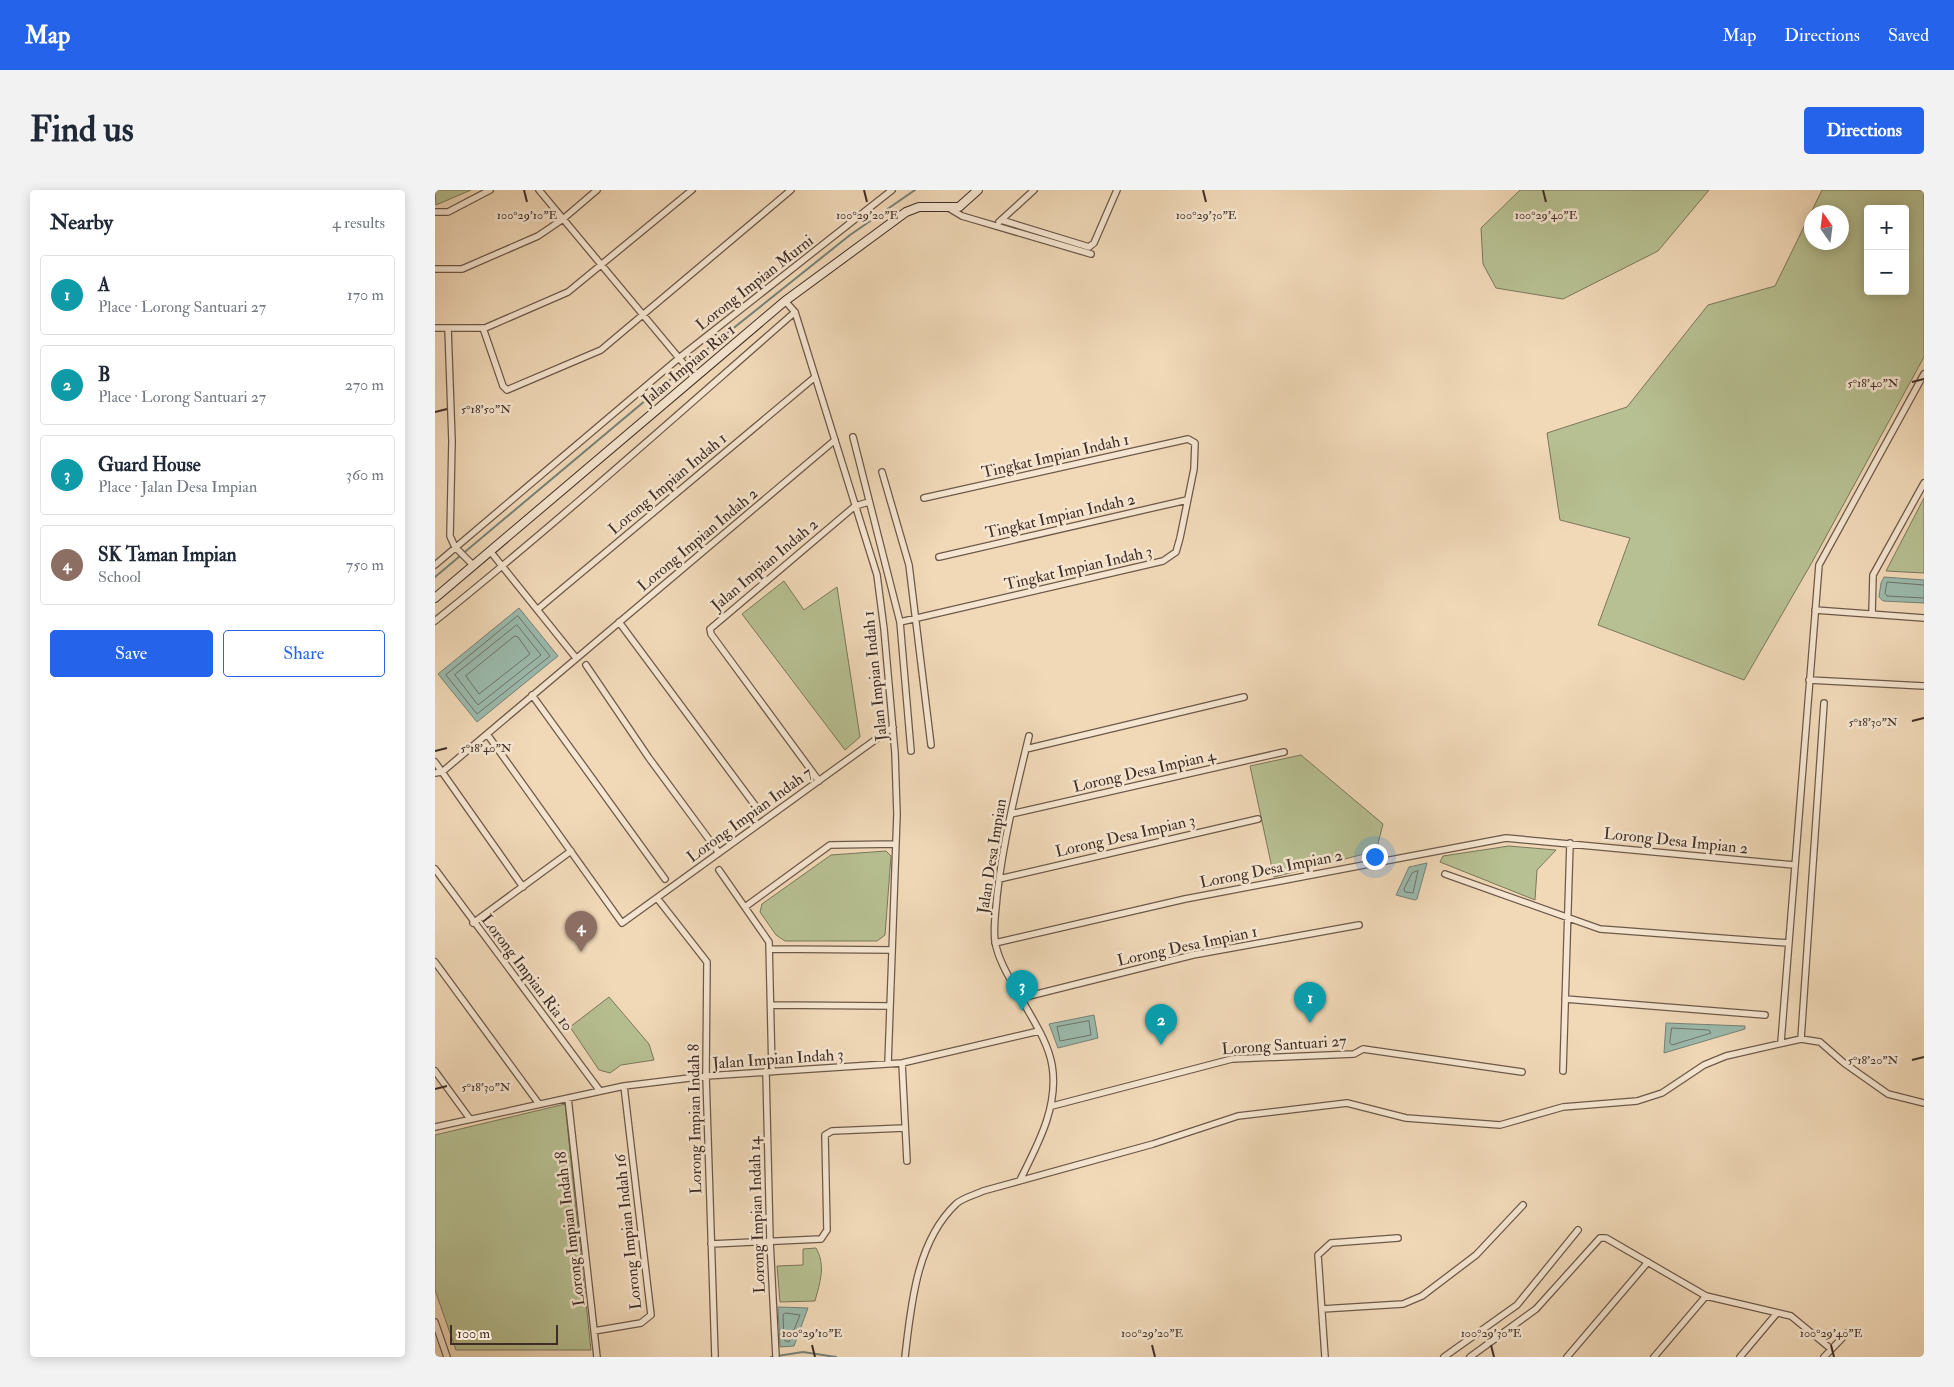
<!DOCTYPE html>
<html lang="en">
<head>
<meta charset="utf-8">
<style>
  :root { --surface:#fff; --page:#f2f2f3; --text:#1f2937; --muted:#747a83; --line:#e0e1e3; --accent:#2563eb }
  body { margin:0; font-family:"IM FELL Double Pica",serif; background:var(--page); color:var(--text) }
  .controls { position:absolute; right:15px; top:15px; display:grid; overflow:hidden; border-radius:5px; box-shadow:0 2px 12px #0003 }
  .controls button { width:45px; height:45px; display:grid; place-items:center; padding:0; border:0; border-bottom:1px solid var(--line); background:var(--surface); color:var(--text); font:25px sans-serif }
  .compass { position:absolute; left:1369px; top:15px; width:45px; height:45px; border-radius:50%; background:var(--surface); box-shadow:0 2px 12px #0003; rotate:346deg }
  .scale { position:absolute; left:15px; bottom:12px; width:108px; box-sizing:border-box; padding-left:5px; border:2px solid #3f2e26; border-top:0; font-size:14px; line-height:18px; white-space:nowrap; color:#3f2e26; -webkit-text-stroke:4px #f6e6d1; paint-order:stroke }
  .you { position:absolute; left:939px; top:666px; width:18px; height:18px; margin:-12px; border:4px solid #fff; border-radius:50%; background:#1a73e8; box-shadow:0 0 0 8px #1a73e833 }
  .badge { display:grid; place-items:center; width:32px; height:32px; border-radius:50%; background:var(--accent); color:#fff; font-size:16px; font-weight:700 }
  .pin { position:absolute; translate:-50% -41px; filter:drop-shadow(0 1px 2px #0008) }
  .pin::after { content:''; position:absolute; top:26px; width:18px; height:15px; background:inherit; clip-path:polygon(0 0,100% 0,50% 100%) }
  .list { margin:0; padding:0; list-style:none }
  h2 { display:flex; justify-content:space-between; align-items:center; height:65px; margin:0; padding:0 20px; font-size:21px }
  h2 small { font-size:16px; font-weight:400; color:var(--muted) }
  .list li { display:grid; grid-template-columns:32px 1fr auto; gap:15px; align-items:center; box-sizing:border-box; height:80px; margin:0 10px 10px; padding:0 10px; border:1px solid var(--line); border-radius:5px }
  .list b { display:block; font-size:19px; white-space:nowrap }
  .list p { margin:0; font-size:16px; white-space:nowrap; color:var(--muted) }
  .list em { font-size:16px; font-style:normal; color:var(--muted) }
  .actions { display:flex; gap:10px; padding:15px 20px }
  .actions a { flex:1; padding:11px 0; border:1px solid var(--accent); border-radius:5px; text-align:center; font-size:18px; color:var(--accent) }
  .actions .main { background:var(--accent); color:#fff }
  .map { position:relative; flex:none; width:1489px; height:1167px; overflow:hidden; border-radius:5px }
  header { display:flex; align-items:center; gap:30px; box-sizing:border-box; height:70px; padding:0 25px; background:var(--accent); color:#fff }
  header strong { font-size:24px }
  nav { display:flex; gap:28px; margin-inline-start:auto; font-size:18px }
  .intro { display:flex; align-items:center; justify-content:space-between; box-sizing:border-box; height:120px; padding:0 30px }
  h1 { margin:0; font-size:35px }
  .button { padding:12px 22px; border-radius:5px; background:var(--accent); color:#fff; font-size:18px; font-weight:700 }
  main { display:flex; gap:30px; padding:0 30px }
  aside { flex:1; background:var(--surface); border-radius:5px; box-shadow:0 2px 12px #0003 }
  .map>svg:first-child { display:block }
  .green { fill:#b7c092; stroke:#7b775c; fill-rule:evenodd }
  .water { fill:#9bbaad; stroke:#768277 }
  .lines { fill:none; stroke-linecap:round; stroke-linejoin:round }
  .shore { stroke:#6d746a; stroke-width:1 }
  .stream { stroke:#768277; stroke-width:2 }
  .street-casing { stroke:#6c594a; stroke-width:8 }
  .secondary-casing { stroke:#3f2e26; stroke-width:10 }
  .street { stroke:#f6e6d1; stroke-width:5.5 }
  .secondary { stroke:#f6e6d1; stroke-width:8 }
  .ticks { fill:none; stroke:#3f2e26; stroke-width:2 }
  .labels { text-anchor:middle; stroke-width:5; stroke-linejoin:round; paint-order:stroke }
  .street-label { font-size:16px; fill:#3f2e26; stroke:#f6e6d1 }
  .ticks-label { font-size:12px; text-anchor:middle; fill:#3f2e26; stroke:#f6e6d1; stroke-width:5; stroke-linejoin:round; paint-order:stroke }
</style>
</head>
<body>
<header>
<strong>Map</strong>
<nav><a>Map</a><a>Directions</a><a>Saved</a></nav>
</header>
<div class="intro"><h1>Find us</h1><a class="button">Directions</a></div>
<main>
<aside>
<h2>Nearby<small>4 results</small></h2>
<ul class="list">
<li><span class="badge" style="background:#0f9aa8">1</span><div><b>A</b><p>Place · Lorong Santuari 27</p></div><em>170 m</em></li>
<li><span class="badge" style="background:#0f9aa8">2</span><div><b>B</b><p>Place · Lorong Santuari 27</p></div><em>270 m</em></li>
<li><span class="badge" style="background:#0f9aa8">3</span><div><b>Guard House</b><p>Place · Jalan Desa Impian</p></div><em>360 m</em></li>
<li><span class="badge" style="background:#8d6e63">4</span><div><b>SK Taman Impian</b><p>School</p></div><em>750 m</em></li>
</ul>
<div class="actions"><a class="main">Save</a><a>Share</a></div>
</aside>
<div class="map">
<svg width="1489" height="1167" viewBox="0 0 1489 1167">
  <rect width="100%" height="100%" fill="#f1d9b8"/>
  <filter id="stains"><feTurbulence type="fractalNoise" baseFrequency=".004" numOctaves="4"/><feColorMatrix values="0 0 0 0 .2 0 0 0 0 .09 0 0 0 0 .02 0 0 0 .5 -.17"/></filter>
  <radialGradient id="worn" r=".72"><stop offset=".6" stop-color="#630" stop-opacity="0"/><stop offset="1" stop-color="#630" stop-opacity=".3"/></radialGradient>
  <path class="green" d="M0,0H36L1,15Z
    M1085,0H1274L1223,61L1128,109L1061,98L1048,74L1046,38Z
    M1387,0H1489V167L1376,374L1309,490L1163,435L1195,348L1125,330L1112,243L1192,217L1273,115L1340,96ZM1433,19H1470V101H1433ZM1376,22H1406V52H1376Z
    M1489,308V383L1451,381Z
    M349,391L369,420L402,397L425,547L410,560L307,424Z
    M866,565L948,634L941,661L839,687L815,576Z
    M1074,656L1121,660L1102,680L1100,710L1005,672L1008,666Z
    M451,661L456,666L450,745L442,751H350L341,745L325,722L327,714L396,665Z
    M174,807L214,854L219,870L186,875L175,883L164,880L135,837Z
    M130,914L156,1160H21L0,1100V945Z
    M381,1058C391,1076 385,1092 380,1111L345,1112L342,1076L368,1075V1059Z"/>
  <path class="water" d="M1449,387L1489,390V413L1448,411L1444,407L1446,393Z
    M84,418L123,466L42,532L3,484Z
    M992,673L982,709L980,710L961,705L974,677Z
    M659,825L663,848L623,858L614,834Z
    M1231,833L1310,836V839L1229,863Z
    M343,1117L373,1118L359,1156L345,1157Z"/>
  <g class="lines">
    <path class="shore" d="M1489,395L1452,392L1450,403L1452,406L1489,408
      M83,426L115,466L42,524L11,485Z
      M82,435L106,465L43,515L20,485Z
      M80,446L83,447L95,464L44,504L31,486Z
      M983,681L978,703L970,702L969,699L977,683Z
      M654,831L656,845L625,851L622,837Z
      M1237,838L1274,840L1276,843L1237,855L1235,853Z
      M351,1123L365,1125L354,1152L349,1150L348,1125Z"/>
    <path class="stream" d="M0,387L261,168L415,45L480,0
      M336,1167L368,1162L401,1167"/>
    <defs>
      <path id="street" d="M104,0L259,186
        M512,17L527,26L656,64
        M0,22H13L55,0
        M566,30L654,57L659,53L682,0
        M564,32L599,0
        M0,79H27L103,46L128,29L162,0
        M350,111L360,122L442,385L449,439L460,563L462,624L453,874
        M0,138H50L133,102L257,0
        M13,138L17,251L15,346L20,357L38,375
        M48,138L68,196L72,200L166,160L356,0
        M418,247L465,432L476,561
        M447,282L474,375L496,555
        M55,361L141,468
        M504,367L752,310
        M0,375L244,168L457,0
        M103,419L380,187
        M1380,420L1489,428
        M1437,424L1438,385L1489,293
        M0,431C123,332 241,226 360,122
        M184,432L322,618
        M465,432L728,371L741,362L745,348L759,279L760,253L753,249L489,308
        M151,475L214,568L284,663
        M1374,490L1489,496
        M97,505L230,689
        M52,544L187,733L458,537
        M591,559L809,507
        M0,572L88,697
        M0,583L7,582L400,250
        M384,591L276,444L275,439L420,316L434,312
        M576,624L849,562
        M0,679L165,901
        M284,680L334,752L337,882
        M1010,684L1165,739L1353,753
        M564,689L823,629
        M222,708L272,772L271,886L280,1167
        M310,717L395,655L461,654
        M38,733L136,661
        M560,753L750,709L1071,648L1359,675
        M335,759L457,760
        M0,772L104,914
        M586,808L758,765L924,735
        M1130,809L1330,825
        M336,815L455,816
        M1366,849L1389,513
        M1346,852L1384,375L1489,184
        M467,873L472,971
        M0,881L35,929
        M1128,881L1135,653
        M331,882L335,1051L341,1167
        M133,908L162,1167
        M617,916L797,869L919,864L928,859L1087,882
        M0,937L189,896L271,886L467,873L604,841
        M585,990C603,954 624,916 617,875C613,852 598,830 587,810C577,792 563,771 560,751C558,736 561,721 562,706C568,652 581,599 594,546
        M276,1054L386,1049L392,1040L390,945L397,941L470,938
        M887,1119L968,1114L987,1106L1041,1065L1088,1015
        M0,1132L12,1167
        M159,1141L206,1133L216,1125L189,896
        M470,1167C476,1116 481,1052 521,1014C527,1008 540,1005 548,1001L718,954L803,926L912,913L971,928L1065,935L1128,917L1202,911L1227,903L1269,875L1291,866L1366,849L1385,852L1409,873L1453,904L1489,913
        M890,1167L883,1065L896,1053L963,1048
        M1009,1167L1082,1115L1143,1040
        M1035,1167L1101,1119L1165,1048H1171L1271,1106L1356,1126L1396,1159
        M1132,1167L1213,1072
        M1219,1167L1271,1106
        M1305,1167L1342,1123
        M1389,1167L1412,1143"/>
      <path id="secondary" d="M0,408L350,111L471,22L484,17H524L543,0"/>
    </defs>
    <use href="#street" class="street-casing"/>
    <use href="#secondary" class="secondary-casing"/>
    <use href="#street" class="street"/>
    <use href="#secondary" class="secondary"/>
  </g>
  <path class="ticks" d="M89,0L92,12M429,0L432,12M768,0L771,12M1108,0L1111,12M1477,192L1489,189M0,222L12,219M1477,531L1489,528M0,561L12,558M1477,870L1489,867M0,899L12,896M377,1155L380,1167M717,1155L720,1167M1056,1155L1059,1167M1396,1155L1399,1167"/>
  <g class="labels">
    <g class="street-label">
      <text transform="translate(319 92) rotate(-38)" y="6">Lorong Impian Murni</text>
      <text transform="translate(253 174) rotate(-40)" y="6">Jalan Impian Ria 1</text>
      <text transform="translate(620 265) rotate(-13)" y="6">Tingkat Impian Indah 1</text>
      <text transform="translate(232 293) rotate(-40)" y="6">Lorong Impian Indah 1</text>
      <text transform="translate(625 325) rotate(-13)" y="6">Tingkat Impian Indah 2</text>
      <text transform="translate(262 349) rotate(-40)" y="6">Lorong Impian Indah 2</text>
      <text transform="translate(329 374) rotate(-40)" y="6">Jalan Impian Indah 2</text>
      <text transform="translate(643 377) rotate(-13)" y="6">Tingkat Impian Indah 3</text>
      <text transform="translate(439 486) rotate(-96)" y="6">Jalan Impian Indah 1</text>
      <text transform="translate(709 580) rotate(-13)" y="6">Lorong Desa Impian 4</text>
      <text transform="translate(314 624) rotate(-36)" y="6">Lorong Impian Indah 7</text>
      <text transform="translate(690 645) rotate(-13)" y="6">Lorong Desa Impian 3</text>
      <text transform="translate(1241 650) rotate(6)" y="6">Lorong Desa Impian 2</text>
      <text transform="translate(556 666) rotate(-81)" y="6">Jalan Desa Impian</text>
      <text transform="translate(836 678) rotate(-11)" y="6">Lorong Desa Impian 2</text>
      <text transform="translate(752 755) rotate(-12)" y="6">Lorong Desa Impian 1</text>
      <text transform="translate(93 782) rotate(53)" y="6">Lorong Impian Ria 10</text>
      <text transform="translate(849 854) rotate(-4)" y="6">Lorong Santuari 27</text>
      <text transform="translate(343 868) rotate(-4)" y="6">Jalan Impian Indah 3</text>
      <text transform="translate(259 929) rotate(-91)" y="6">Lorong Impian Indah 8</text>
      <text transform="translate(321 1025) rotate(-92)" y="6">Lorong Impian Indah 14</text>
      <text transform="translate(134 1039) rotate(-97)" y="6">Lorong Impian Indah 18</text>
      <text transform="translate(192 1042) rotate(-96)" y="6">Lorong Impian Indah 16</text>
    </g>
  </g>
  <g class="ticks-label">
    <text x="92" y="29">100°29'10"E</text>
    <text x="432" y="29">100°29'20"E</text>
    <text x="771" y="29">100°29'30"E</text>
    <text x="1111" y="29">100°29'40"E</text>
    <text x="1438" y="197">5°18'40"N</text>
    <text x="51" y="223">5°18'50"N</text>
    <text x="1438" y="536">5°18'30"N</text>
    <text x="51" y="562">5°18'40"N</text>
    <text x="1438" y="874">5°18'20"N</text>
    <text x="51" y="901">5°18'30"N</text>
    <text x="377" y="1147">100°29'10"E</text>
    <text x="717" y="1147">100°29'20"E</text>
    <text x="1056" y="1147">100°29'30"E</text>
    <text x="1396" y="1147">100°29'40"E</text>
  </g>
  <rect width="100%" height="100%" filter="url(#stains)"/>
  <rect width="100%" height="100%" fill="url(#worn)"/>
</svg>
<div class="controls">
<button>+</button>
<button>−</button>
</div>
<svg class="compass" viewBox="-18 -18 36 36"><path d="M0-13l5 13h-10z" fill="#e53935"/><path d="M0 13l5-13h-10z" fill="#747a83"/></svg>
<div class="scale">100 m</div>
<div class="you"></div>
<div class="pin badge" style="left:875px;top:833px;background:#0f9aa8">1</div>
<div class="pin badge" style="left:726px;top:855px;background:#0f9aa8">2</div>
<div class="pin badge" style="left:587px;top:821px;background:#0f9aa8">3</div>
<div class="pin badge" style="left:146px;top:762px;background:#8d6e63">4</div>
</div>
</main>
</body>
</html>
